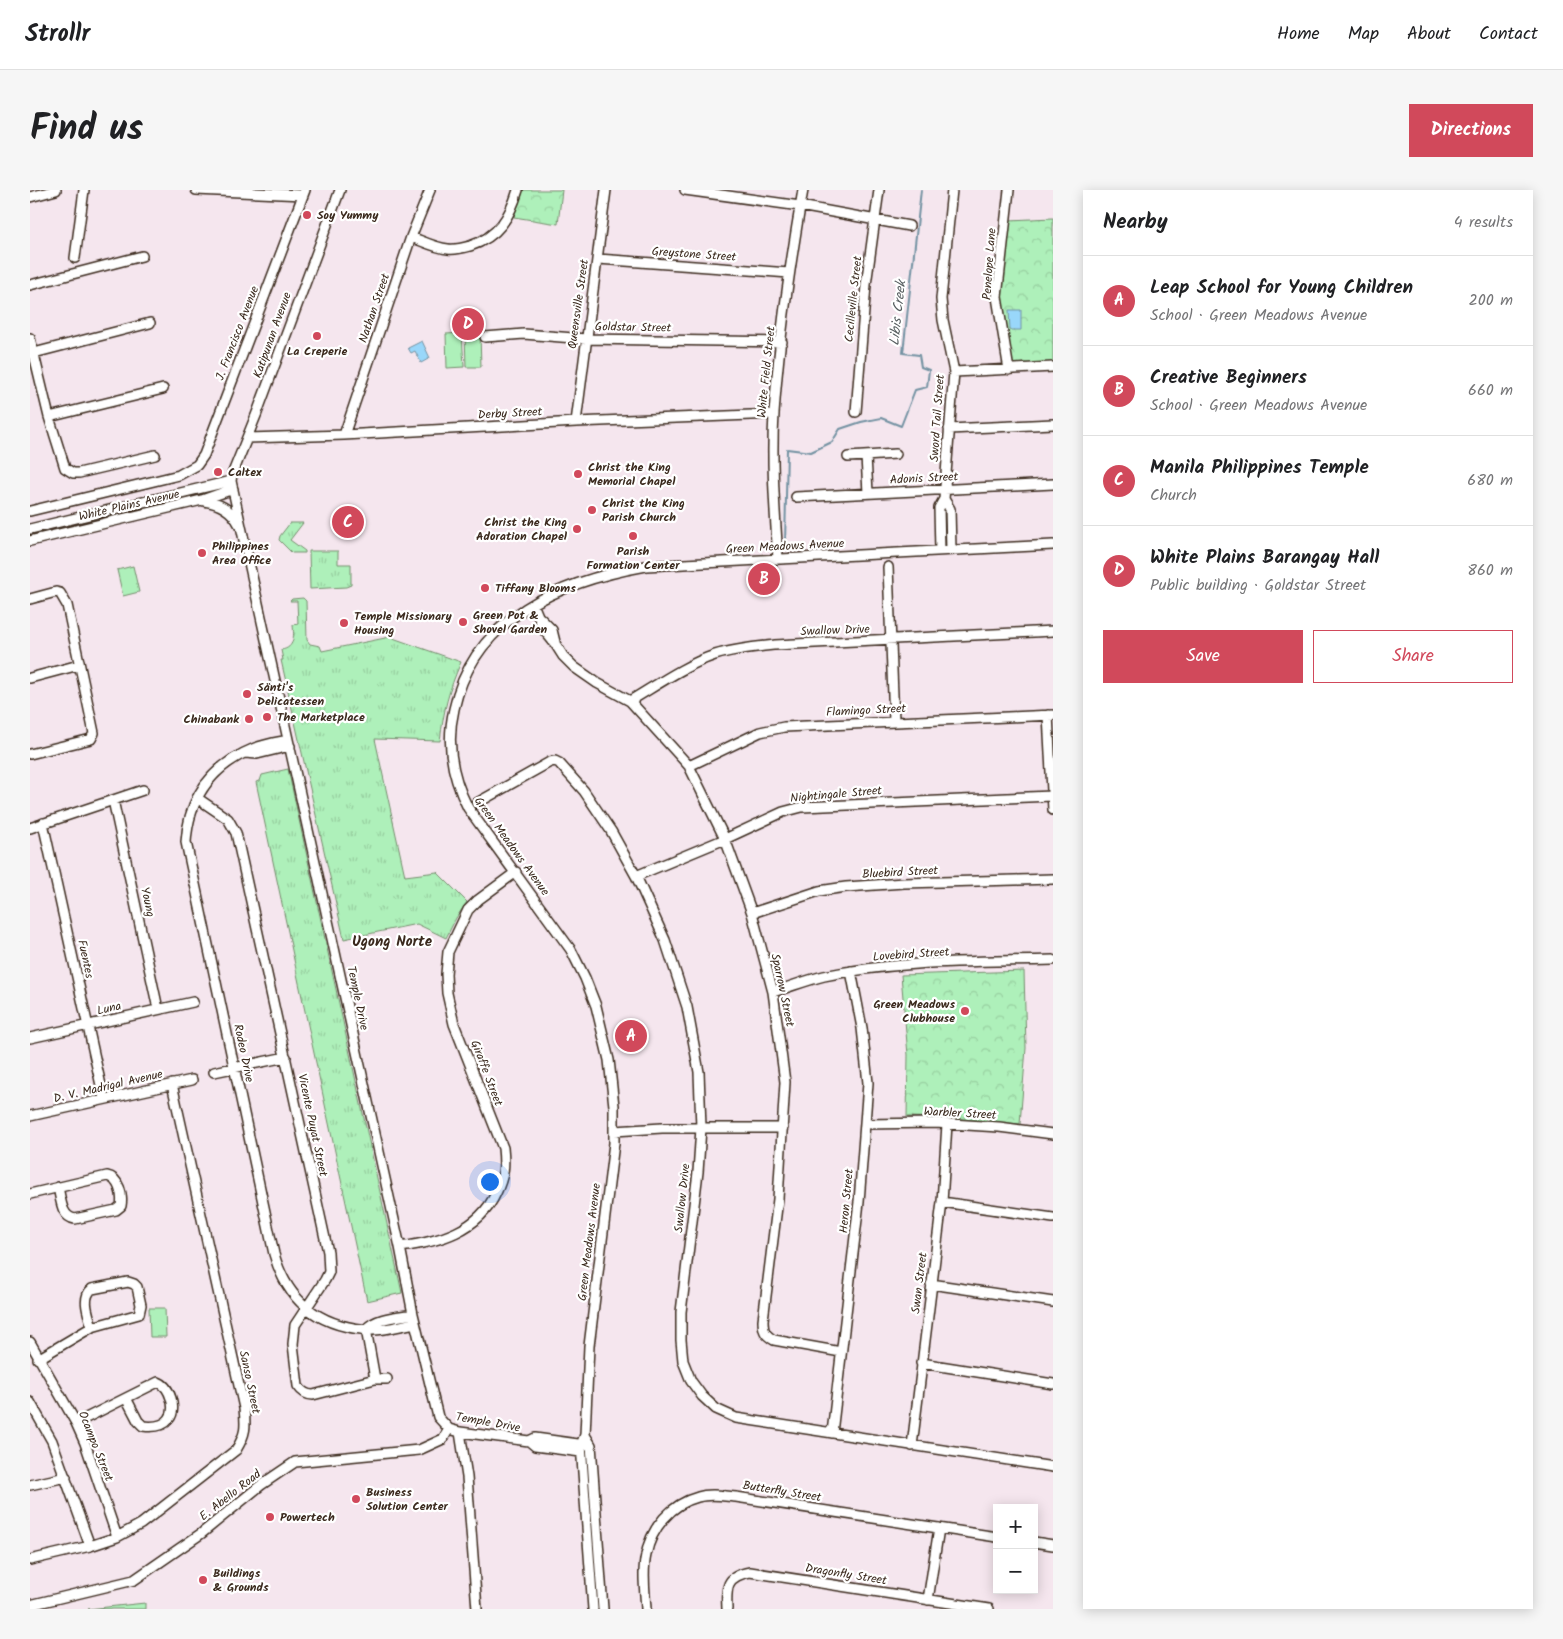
<!DOCTYPE html>
<html lang="en">
<head>
<meta charset="utf-8">
<style>
  :root { --surface:#fff; --page:#f6f6f6; --text:#202124; --muted:#757577; --line:#e0e0e0; --accent:#d1495b }
  body { margin:0; font-family:Kalam,sans-serif; background:var(--page); color:var(--text) }
  .controls { position:absolute; right:15px; bottom:15px; display:grid; overflow:hidden; border-radius:0px; box-shadow:0 2px 12px #0003 }
  .controls button { width:45px; height:45px; display:grid; place-items:center; padding:0; border:0; border-bottom:1px solid var(--line); background:var(--surface); color:var(--text); font:25px sans-serif }
  .you { position:absolute; left:459px; top:991px; width:18px; height:18px; margin:-12px; border:4px solid #fff; border-radius:50%; background:#1a73e8; box-shadow:0 0 0 8px #1a73e833 }
  .badge { display:grid; place-items:center; width:32px; height:32px; border-radius:50%; background:var(--accent); color:#fff; font-size:16px; font-weight:700 }
  .pin { position:absolute; translate:-50% -50%; border:2px solid #fff; box-shadow:0 1px 5px #0006 }
  .list { margin:0; padding:0; list-style:none }
  h2 { display:flex; justify-content:space-between; align-items:center; height:65px; margin:0; padding:0 20px; font-size:21px }
  h2 small { font-size:16px; font-weight:400; color:var(--muted) }
  .list li { display:grid; grid-template-columns:32px 1fr auto; gap:15px; align-items:center; box-sizing:border-box; height:90px; padding:0 20px; border-top:1px solid var(--line) }
  .list b { display:block; font-size:19px; white-space:nowrap }
  .list p { margin:0; font-size:16px; white-space:nowrap; color:var(--muted) }
  .list em { font-size:16px; font-style:normal; color:var(--muted) }
  .actions { display:flex; gap:10px; padding:15px 20px }
  .actions a { flex:1; padding:11px 0; border:1px solid var(--accent); border-radius:0px; text-align:center; font-size:18px; color:var(--accent) }
  .actions .main { background:var(--accent); color:#fff }
  .map { position:relative; flex:none; width:1023px; height:1419px; overflow:hidden; border-radius:0px }
  header { display:flex; align-items:center; gap:30px; box-sizing:border-box; height:70px; padding:0 25px; background:var(--surface); border-bottom:1px solid var(--line) }
  header strong { font-size:24px }
  nav { display:flex; gap:28px; margin-inline-start:auto; font-size:18px }
  .intro { display:flex; align-items:center; justify-content:space-between; box-sizing:border-box; height:120px; padding:0 30px }
  h1 { margin:0; font-size:35px }
  .button { padding:12px 22px; border-radius:0px; background:var(--accent); color:#fff; font-size:18px; font-weight:700 }
  main { display:flex; gap:30px; padding:0 30px }
  aside { flex:1; background:var(--surface); border-radius:0px; box-shadow:0 2px 12px #0003 }
  .map>svg:first-child { display:block }
  .grass { fill:url(#grass-tufts); stroke:#748d6c }
  .park { fill:url(#park-crowns); stroke:#748d6c }
  .pitch { fill:#aef0ba; stroke:#748d6c }
  .water { fill:#99d7fa; stroke:#7392a2 }
  .lines { fill:none; stroke-linecap:round; stroke-linejoin:round }
  .stream { stroke:#7392a2; stroke-width:2 }
  .minor-casing { stroke:#3b2a1e; stroke-width:12 }
  .minor { stroke:#fff; stroke-width:9 }
  .poi-dot { fill:#d1495b; stroke:#fff; stroke-width:2 }
  .labels { text-anchor:middle; stroke-width:4.5; stroke-linejoin:round; paint-order:stroke }
  .poi-label { font-size:12px; font-weight:bold; fill:#3b2a1e; stroke:#fff; text-anchor:start }
  .street-label { font-size:12px; fill:#3b2a1e; stroke:#fff }
  .water-label { font-size:14px; font-style:italic; fill:#575e60; stroke:#fff }
  .quarter-label { font-size:15px; font-weight:bold; fill:#3b2a1e; stroke:#fff }
</style>
</head>
<body>
<header>
<strong>Strollr</strong>
<nav><a>Home</a><a>Map</a><a>About</a><a>Contact</a></nav>
</header>
<div class="intro"><h1>Find us</h1><a class="button">Directions</a></div>
<main>
<div class="map">
<svg width="1023" height="1419" viewBox="0 0 1023 1419">
  <defs>
    <pattern id="grass-tufts" width="24" height="20" patternUnits="userSpaceOnUse" patternTransform="scale(1.25)"><rect width="24" height="20" fill="#aef0ba"/><path d="M3 7l-1-3M5 7V3M7 7l1-3M15 17l-1-3M17 17v-4M19 17l1-3" fill="none" stroke="#97ce9f"/></pattern>
    <pattern id="park-crowns" width="20" height="18" patternUnits="userSpaceOnUse" patternTransform="scale(1.25)"><rect width="20" height="18" fill="#aef0ba"/><path d="M2 6a3 3 0 1 1 6 0M12 15a3 3 0 1 1 6 0" fill="none" stroke="#97ce9f"/></pattern>
  </defs>
  <rect width="100%" height="100%" fill="#f5e6ee"/>
  <filter id="ink" filterUnits="userSpaceOnUse"><feTurbulence type="fractalNoise" baseFrequency=".02" numOctaves="2"/><feDisplacementMap in="SourceGraphic" scale="10" xChannelSelector="R" yChannelSelector="G"/><feConvolveMatrix kernelMatrix="1 2 1 2 8 2 1 2 1" color-interpolation-filters="sRGB"/></filter>
  <g filter="url(#ink)">
    <path class="grass" d="M260,333H273L260,350L275,361V363H262L249,350L250,346Z
      M279,361H308V374H321V395L316,397L280,399Z
      M273,408L276,411L277,450L280,454L290,456L292,461L360,447L431,472C418,502 414,519 410,551L345,549L375,686L407,682L437,712L426,728L416,748L387,734L314,749L251,470H253L251,460C265,458 264,446 263,435L268,434L267,411H260L262,409Z
      M258,579L372,1103L337,1111L226,592L230,591L232,585Z"/>
    <path class="park" d="M492,0H532L528,34L484,27Z
      M1023,28V174L986,176L981,171L971,107L979,30Z
      M994,781L996,858L990,934L917,928L877,927L878,865L871,785Z"/>
    <path class="pitch" d="M432,143L434,177L417,178L416,144Z
      M435,143H450L451,177H436Z
      M103,376L109,402L93,406L87,380Z
      M119,1118H135L136,1147H120Z
      M115,1413V1419H58Z"/>
    <path class="water" d="M979,120H991V140H980Z
      M392,151L400,168L391,173L385,161L381,163L378,158Z"/>
    <g class="lines">
      <path class="stream" d="M755,355L757,259L781,262L802,252L810,239L831,232L851,228L871,236L885,200L897,197L899,180L891,177L889,165L873,163L891,0"/>
      <defs>
        <path id="minor" d="M166,0L273,5
          M310,0L227,223L202,285L201,291L370,1057L383,1124L408,1227L419,1239L430,1242L499,1251L505,1256L551,1262
          M655,0L770,16L879,36
          M0,7L26,0
          M381,47C392,51 406,58 418,59C426,60 433,58 440,56C468,47 480,27 488,0
          M45,68L54,0
          M568,69L759,83
          M0,95L112,66
          M455,147L494,144L556,149L752,152
          M0,148L19,227
          M0,164L120,133
          M979,180L967,107L979,0
          M924,182L1023,177
          M826,222L836,95L849,0
          M546,232L576,0
          M919,239L1023,234
          M314,245L381,47L400,0
          M217,248L314,245L546,232L744,224
          M125,265L49,283H43L35,278L19,227L133,199
          M836,266L838,303
          M818,267L866,264
          M766,307L1023,294
          M914,309L920,319L921,360
          M174,311C189,313 202,320 209,334
          M0,321L149,285L167,275L174,265L275,0
          M0,339L201,291
          M0,351L172,310L203,299
          M910,361L909,318L914,309L924,182L913,130L911,109L922,0
          M748,369C745,321 741,272 744,224C749,149 760,74 773,0
          M858,377L864,531
          M0,409L26,402L30,403L37,415L64,543L61,549L0,564
          M503,414L514,440L526,455L533,466L544,477L567,493L600,511L659,576L695,649L722,723L743,802L755,892L748,1009L733,1130C733,1141 735,1145 744,1150L811,1162
          M510,428L522,440L525,452
          M0,488L49,475
          M600,511C627,495 655,475 685,465C704,459 725,457 745,455L1023,441
          M1018,525L1023,620
          M258,550C248,552 235,554 225,558C183,575 159,606 156,652L244,1064C258,1114 292,1138 343,1140C355,1140 373,1135 385,1133
          M215,563L227,564L260,556
          M659,576L730,542L754,537L1023,525
          M167,608L198,629L206,643L298,1062L299,1082L295,1090L265,1135L263,1154L268,1196C272,1202 276,1205 283,1205L345,1189H357
          M83,610L128,819
          M447,613L520,572L525,571L529,573L554,601L581,641L606,686L635,750L657,817L669,882L671,938L668,982L651,1122V1150L653,1171L661,1191L672,1206L686,1219L706,1228L1023,1277
          M13,633L74,909
          M0,638L113,600
          M606,686L695,649L753,622L772,617L1022,606
          M722,723L789,701L816,697L874,693L1023,689
          M743,802C760,797 777,790 794,786C869,770 947,772 1023,770
          M0,848L163,812
          M184,882L256,867
          M0,926L162,890
          M835,934L905,933L969,937L1023,944
          M584,941L632,938H753
          M0,1004L77,986C89,988 93,1005 91,1016L86,1020L45,1029C31,1027 31,1009 28,997
          M912,1012L1023,1028
          M370,1057C408,1052 449,1041 466,1003C474,986 475,977 473,958L424,834L417,803L416,784L418,762L438,720L448,710L486,682
          M901,1094L1023,1112
          M336,1139L345,1189
          M336,1139C347,1127 368,1127 383,1124
          M0,1152L46,1233L55,1253L87,1347
          M8,1169L62,1137L109,1124L111,1115L107,1097L104,1094L98,1092L62,1099C51,1108 59,1125 62,1137
          M891,1173L1023,1194
          M0,1212L22,1251L60,1356
          M46,1233L128,1192C140,1196 147,1219 139,1229C133,1237 121,1237 113,1236L108,1231L96,1208
          M430,1242L437,1287L447,1419
          M802,1243L829,1012L838,893L832,838L821,781
          M555,1245L561,1255L573,1419
          M499,1251L505,1248L555,1255
          M882,1256L912,1012L917,934
          M0,1295L36,1287
          M1004,1352L1023,1355
          M0,1370L60,1356L87,1347L111,1334L206,1260C216,1244 216,1237 214,1218L142,894
          M898,1410L909,1338
          M0,1415L104,1390L172,1343L231,1295L265,1272L389,1260L413,1249L419,1239
          M563,1419L551,1255L555,1245L559,1156L584,953V916L579,870L566,816L555,788L541,760L438,618C422,587 416,553 424,519C444,426 532,391 616,376L1023,355
          M616,1419C615,1401 612,1382 616,1365C621,1338 641,1314 668,1307C680,1303 694,1306 706,1307L967,1347
          M697,1419C696,1397 696,1386 720,1382L959,1419"/>
      </defs>
      <use href="#minor" class="minor-casing"/>
      <use href="#minor" class="minor"/>
    </g>
  </g>
  <g class="poi-dot">
    <circle cx="277" cy="25" r="5"/>
    <circle cx="287" cy="146" r="5"/>
    <circle cx="188" cy="282" r="5"/>
    <circle cx="548" cy="284" r="5"/>
    <circle cx="562" cy="320" r="5"/>
    <circle cx="547" cy="339" r="5"/>
    <circle cx="603" cy="346" r="5"/>
    <circle cx="172" cy="363" r="5"/>
    <circle cx="455" cy="398" r="5"/>
    <circle cx="433" cy="432" r="5"/>
    <circle cx="314" cy="433" r="5"/>
    <circle cx="217" cy="504" r="5"/>
    <circle cx="237" cy="527" r="5"/>
    <circle cx="219" cy="529" r="5"/>
    <circle cx="935" cy="821" r="5"/>
    <circle cx="326" cy="1309" r="5"/>
    <circle cx="240" cy="1327" r="5"/>
    <circle cx="173" cy="1390" r="5"/>
  </g>
  <g class="labels">
    <g class="poi-label">
      <text x="287" y="29">Soy Yummy</text>
      <text x="287" y="165" text-anchor="middle">La Creperie</text>
      <text x="558" y="281">Christ the King<tspan x="558" dy="14">Memorial Chapel</tspan></text>
      <text x="198" y="286">Caltex</text>
      <text x="572" y="317">Christ the King<tspan x="572" dy="14">Parish Church</tspan></text>
      <text x="537" y="336" text-anchor="end">Christ the King<tspan x="537" dy="14">Adoration Chapel</tspan></text>
      <text x="182" y="360">Philippines<tspan x="182" dy="14">Area Office</tspan></text>
      <text x="603" y="365" text-anchor="middle">Parish<tspan x="603" dy="14">Formation Center</tspan></text>
      <text x="465" y="402">Tiffany Blooms</text>
      <text x="443" y="429">Green Pot &amp;<tspan x="443" dy="14">Shovel Garden</tspan></text>
      <text x="324" y="430">Temple Missionary<tspan x="324" dy="14">Housing</tspan></text>
      <text x="227" y="501">Sänti's<tspan x="227" dy="14">Delicatessen</tspan></text>
      <text x="247" y="531">The Marketplace</text>
      <text x="209" y="533" text-anchor="end">Chinabank</text>
      <text x="925" y="818" text-anchor="end">Green Meadows<tspan x="925" dy="14">Clubhouse</tspan></text>
      <text x="336" y="1306">Business<tspan x="336" dy="14">Solution Center</tspan></text>
      <text x="250" y="1331">Powertech</text>
      <text x="183" y="1387">Buildings<tspan x="183" dy="14">&amp; Grounds</tspan></text>
    </g>
    <g class="street-label">
      <text transform="translate(664 64) rotate(4)" y="4">Greystone Street</text>
      <text transform="translate(959 74) rotate(-86)" y="4">Penelope Lane</text>
      <text transform="translate(823 109) rotate(-84)" y="4">Cecilleville Street</text>
      <text transform="translate(548 114) rotate(-82)" y="4">Queensville Street</text>
      <text transform="translate(344 118) rotate(-71)" y="4">Nathan Street</text>
      <text transform="translate(603 137) rotate(1)" y="4">Goldstar Street</text>
      <text transform="translate(207 143) rotate(-69)" y="4">J. Francisco Avenue</text>
      <text transform="translate(242 145) rotate(-70)" y="4">Katipunan Avenue</text>
      <text transform="translate(736 182) rotate(-84)" y="4">White Field Street</text>
      <text transform="translate(480 223) rotate(-3)" y="4">Derby Street</text>
      <text transform="translate(907 228) rotate(-86)" y="4">Sword Tail Street</text>
      <text transform="translate(894 288) rotate(-3)" y="4">Adonis Street</text>
      <text transform="translate(99 315) rotate(-13)" y="4">White Plains Avenue</text>
      <text transform="translate(755 356) rotate(-3)" y="4">Green Meadows Avenue</text>
      <text transform="translate(805 440) rotate(-2)" y="4">Swallow Drive</text>
      <text transform="translate(836 520) rotate(-3)" y="4">Flamingo Street</text>
      <text transform="translate(806 604) rotate(-5)" y="4">Nightingale Street</text>
      <text transform="translate(482 656) rotate(54)" y="4">Green Meadows Avenue</text>
      <text transform="translate(870 682) rotate(-3)" y="4">Bluebird Street</text>
      <text transform="translate(118 712) rotate(78)" y="4">Young</text>
      <text transform="translate(881 764) rotate(-4)" y="4">Lovebird Street</text>
      <text transform="translate(56 769) rotate(78)" y="4">Fuentes</text>
      <text transform="translate(753 800) rotate(78)" y="4">Sparrow Street</text>
      <text transform="translate(328 808) rotate(78)" y="4">Temple Drive</text>
      <text transform="translate(79 818) rotate(-13)" y="4">Luna</text>
      <text transform="translate(214 863) rotate(78)" y="4">Rodeo Drive</text>
      <text transform="translate(457 883) rotate(69)" y="4">Giraffe Street</text>
      <text transform="translate(78 896) rotate(-13)" y="4">D. V. Madrigal Avenue</text>
      <text transform="translate(930 923) rotate(3)" y="4">Warbler Street</text>
      <text transform="translate(283 935) rotate(78)" y="4">Vicente Puyat Street</text>
      <text transform="translate(652 1008) rotate(-84)" y="4">Swallow Drive</text>
      <text transform="translate(816 1011) rotate(-85)" y="4">Heron Street</text>
      <text transform="translate(559 1052) rotate(-83)" y="4">Green Meadows Avenue</text>
      <text transform="translate(889 1093) rotate(-83)" y="4">Swan Street</text>
      <text transform="translate(220 1192) rotate(78)" y="4">Sanso Street</text>
      <text transform="translate(458 1232) rotate(10)" y="4">Temple Drive</text>
      <text transform="translate(66 1256) rotate(68)" y="4">Ocampo Street</text>
      <text transform="translate(752 1301) rotate(9)" y="4">Butterfly Street</text>
      <text transform="translate(200 1305) rotate(-38)" y="4">E. Abello Road</text>
      <text transform="translate(816 1384) rotate(9)" y="4">Dragonfly Street</text>
    </g>
    <g class="water-label">
      <text transform="translate(867 123) rotate(-84)" y="5">Libis Creek</text>
    </g>
    <g class="quarter-label">
      <text x="362" y="756">Ugong Norte</text>
    </g>
  </g>
</svg>
<div class="controls">
<button>+</button>
<button>−</button>
</div>
<div class="you"></div>
<div class="pin badge" style="left:601px;top:846px">A</div>
<div class="pin badge" style="left:734px;top:389px">B</div>
<div class="pin badge" style="left:318px;top:332px">C</div>
<div class="pin badge" style="left:438px;top:134px">D</div>
</div>
<aside>
<h2>Nearby<small>4 results</small></h2>
<ul class="list">
<li><span class="badge">A</span><div><b>Leap School for Young Children</b><p>School · Green Meadows Avenue</p></div><em>200 m</em></li>
<li><span class="badge">B</span><div><b>Creative Beginners</b><p>School · Green Meadows Avenue</p></div><em>660 m</em></li>
<li><span class="badge">C</span><div><b>Manila Philippines Temple</b><p>Church</p></div><em>680 m</em></li>
<li><span class="badge">D</span><div><b>White Plains Barangay Hall</b><p>Public building · Goldstar Street</p></div><em>860 m</em></li>
</ul>
<div class="actions"><a class="main">Save</a><a>Share</a></div>
</aside>
</main>
</body>
</html>
